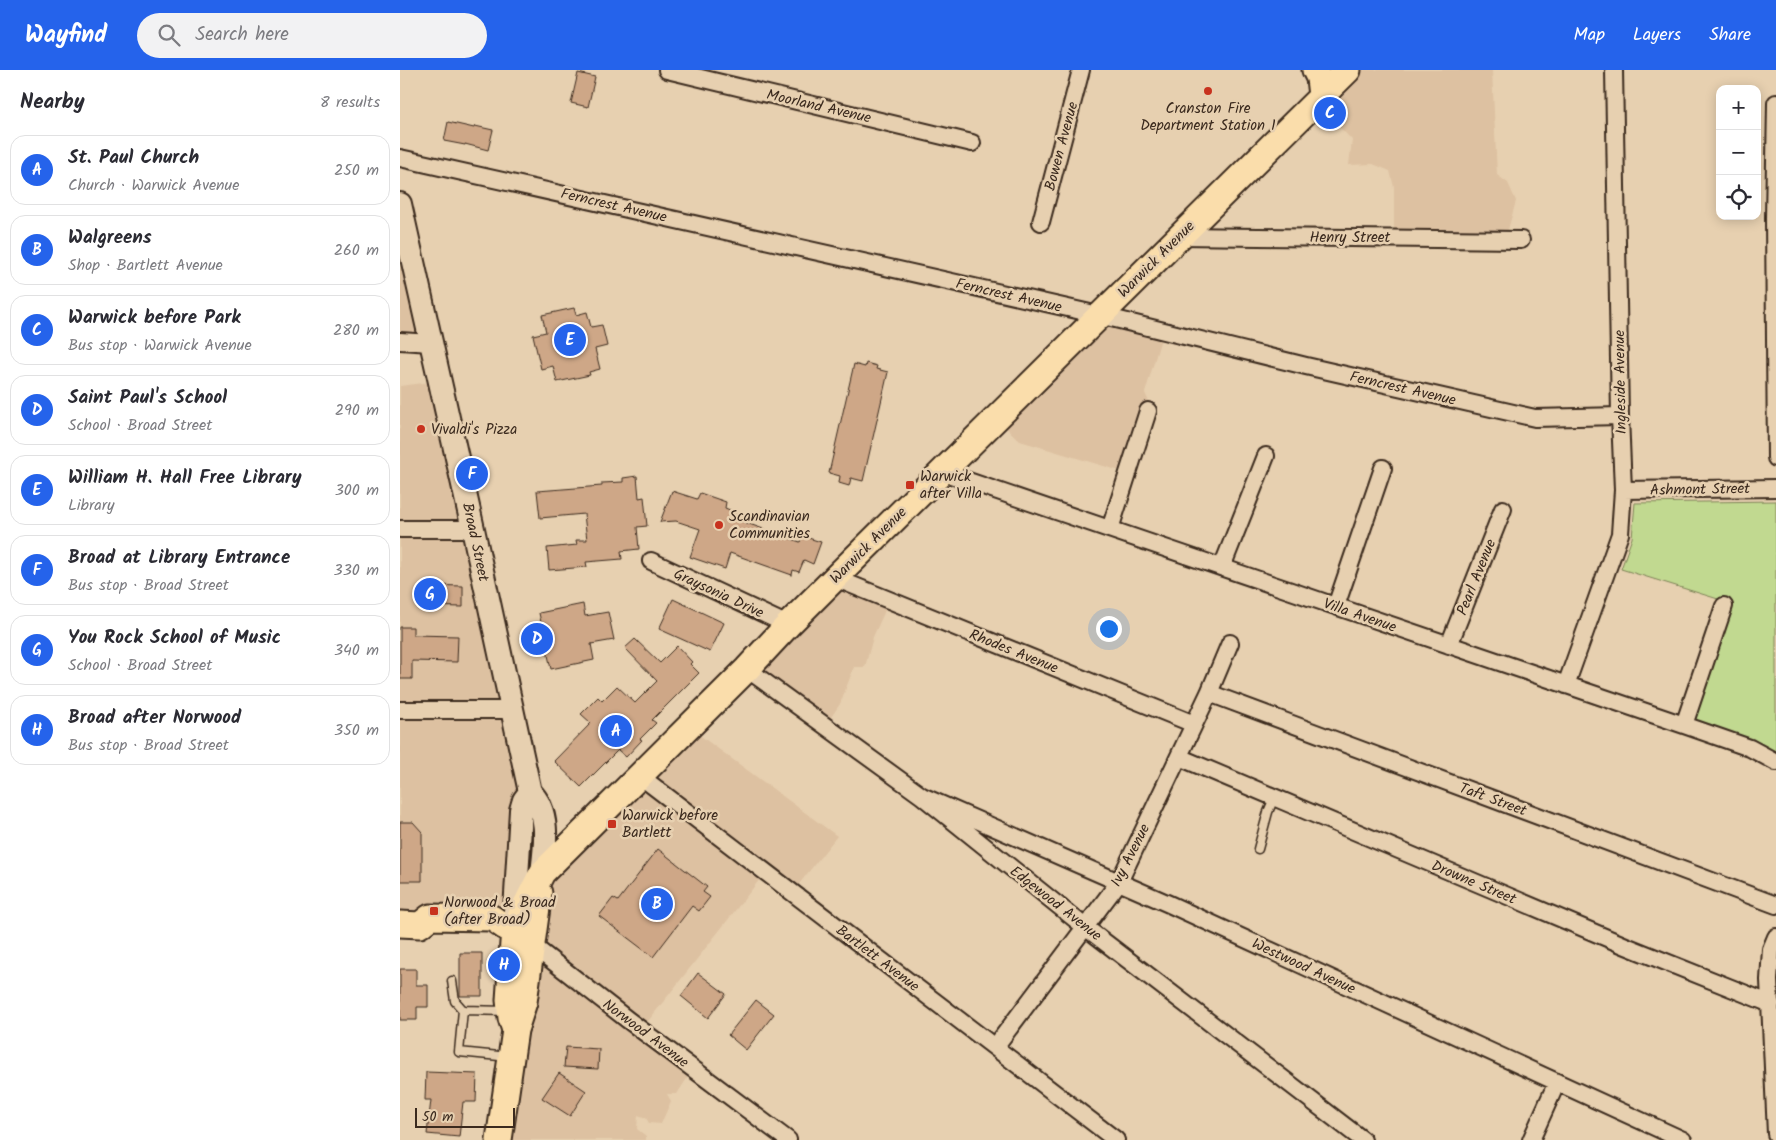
<!DOCTYPE html>
<html lang="en">
<head>
<meta charset="utf-8">
<style>
  :root { --surface:#fff; --page:#f2f2f3; --text:#2b2b33; --muted:#7c7c81; --line:#e1e1e2; --accent:#2563eb }
  body { margin:0; font-family:Kalam,sans-serif; background:var(--page); color:var(--text) }
  .controls { position:absolute; right:15px; top:15px; display:grid; overflow:hidden; border-radius:10px; box-shadow:0 2px 12px #0003 }
  .controls button { width:45px; height:45px; display:grid; place-items:center; padding:0; border:0; border-bottom:1px solid var(--line); background:var(--surface); color:var(--text); font:25px sans-serif }
  .scale { position:absolute; left:15px; bottom:12px; width:100px; box-sizing:border-box; padding-left:5px; border:2px solid #3b2a1e; border-top:0; font-size:14px; line-height:18px; white-space:nowrap; color:#3b2a1e; -webkit-text-stroke:4px #e7d0b0; paint-order:stroke }
  .you { position:absolute; left:708px; top:558px; width:18px; height:18px; margin:-12px; border:4px solid #fff; border-radius:50%; background:#1a73e8; box-shadow:0 0 0 8px #1a73e833 }
  .badge { display:grid; place-items:center; width:32px; height:32px; border-radius:50%; background:var(--accent); color:#fff; font-size:16px; font-weight:700 }
  .pin { position:absolute; translate:-50% -50%; border:2px solid #fff; box-shadow:0 1px 5px #0006 }
  .list { margin:0; padding:0; list-style:none }
  h2 { display:flex; justify-content:space-between; align-items:center; height:65px; margin:0; padding:0 20px; font-size:21px }
  h2 small { font-size:16px; font-weight:400; color:var(--muted) }
  .list li { display:grid; grid-template-columns:32px 1fr auto; gap:15px; align-items:center; box-sizing:border-box; height:70px; margin:0 10px 10px; padding:0 10px; border:1px solid var(--line); border-radius:15px }
  .list b { display:block; font-size:19px; white-space:nowrap }
  .list p { margin:0; font-size:16px; white-space:nowrap; color:var(--muted) }
  .list em { font-size:16px; font-style:normal; color:var(--muted) }
  .icon { flex:none; width:28px; height:28px; fill:none; stroke:currentColor; stroke-width:2; stroke-linecap:round; stroke-linejoin:round }
  .map { position:relative; flex:none; width:1376px; height:1070px; overflow:hidden }
  header { display:flex; align-items:center; gap:30px; box-sizing:border-box; height:70px; padding:0 25px; background:var(--accent); color:#fff }
  header strong { font-size:24px }
  nav { display:flex; gap:28px; margin-inline-start:auto; font-size:18px }
  .search { width:350px; height:45px; background:var(--page); display:flex; align-items:center; gap:12px; box-sizing:border-box; padding:0 18px; border-radius:28px; color:var(--muted); font-size:19px }
  main { display:flex }
  aside { flex:1; background:var(--surface) }
  .map>svg:first-child { display:block }
  .built { fill:#ddc1a1 }
  .green { fill:#c1d990; stroke:#7e8257 }
  .building { fill:#cea787; stroke:#3b2a1e }
  .lines { fill:none; stroke-linecap:round; stroke-linejoin:round }
  .service-casing { stroke:#3b2a1e; stroke-width:11 }
  .minor-casing { stroke:#3b2a1e; stroke-width:20 }
  .secondary-casing { stroke:#3b2a1e; stroke-width:26 }
  .primary-casing { stroke:#3b2a1e; stroke-width:29 }
  .service { stroke:#e7d0b0; stroke-width:8 }
  .minor { stroke:#e7d0b0; stroke-width:16 }
  .secondary { stroke:#e7d0b0; stroke-width:22 }
  .primary { stroke:#faddab; stroke-width:25 }
  .poi-dot { fill:#c8321e; stroke:#e7d0b0; stroke-width:2 }
  .labels { text-anchor:middle; stroke-width:5; stroke-linejoin:round; paint-order:stroke }
  .street-label { font-size:15px; fill:#3b2a1e; stroke:#e7d0b0 }
  .poi-label { font-size:15px; fill:#3b2a1e; stroke:#e7d0b0; text-anchor:start }
</style>
</head>
<body>
<header>
<strong>Wayfind</strong>
<div class="search"><svg class="icon" aria-label="search" viewBox="0 0 24 24"><circle cx="10" cy="10" r="6"/><path d="M15 15l6 6"/></svg>Search here</div>
<nav><a>Map</a><a>Layers</a><a>Share</a></nav>
</header>
<main>
<aside>
<h2>Nearby<small>8 results</small></h2>
<ul class="list">
<li><span class="badge">A</span><div><b>St. Paul Church</b><p>Church · Warwick Avenue</p></div><em>250 m</em></li>
<li><span class="badge">B</span><div><b>Walgreens</b><p>Shop · Bartlett Avenue</p></div><em>260 m</em></li>
<li><span class="badge">C</span><div><b>Warwick before Park</b><p>Bus stop · Warwick Avenue</p></div><em>280 m</em></li>
<li><span class="badge">D</span><div><b>Saint Paul's School</b><p>School · Broad Street</p></div><em>290 m</em></li>
<li><span class="badge">E</span><div><b>William H. Hall Free Library</b><p>Library</p></div><em>300 m</em></li>
<li><span class="badge">F</span><div><b>Broad at Library Entrance</b><p>Bus stop · Broad Street</p></div><em>330 m</em></li>
<li><span class="badge">G</span><div><b>You Rock School of Music</b><p>School · Broad Street</p></div><em>340 m</em></li>
<li><span class="badge">H</span><div><b>Broad after Norwood</b><p>Bus stop · Broad Street</p></div><em>350 m</em></li>
</ul>
</aside>
<div class="map">
<svg width="1376" height="1070" viewBox="0 0 1376 1070">
  <rect width="100%" height="100%" fill="#e7d0b0"/>
  <filter id="ink" filterUnits="userSpaceOnUse"><feTurbulence type="fractalNoise" baseFrequency=".02" numOctaves="2"/><feDisplacementMap in="SourceGraphic" scale="10" xChannelSelector="R" yChannelSelector="G"/><feConvolveMatrix kernelMatrix="1 2 1 2 8 2 1 2 1" color-interpolation-filters="sRGB"/></filter>
  <g filter="url(#ink)">
    <path class="built" d="M946,0H1092L1097,105L1108,113L1116,131L1106,167L994,166V117L990,101L973,94L949,95L952,70L916,33Z
      M0,138L31,273L0,270Z
      M697,247L762,265L745,323L750,334L727,403L620,371L597,349Z
      M39,311L149,757L170,770L287,656L437,766L392,823L364,804L245,955L295,996L277,1024H267L271,1031L261,1054L249,1053L246,1048L238,1045L237,1059L246,1066V1070H96L125,865L0,855V316Z
      M429,513L488,534L473,567L465,597H454L440,634L425,656L351,591Z"/>
    <path class="green" d="M1376,431V686L1291,652L1331,533L1221,499L1232,468L1235,433Z"/>
    <path class="building" d="M178,3L195,7L188,37L171,33Z
      M48,52L74,58L75,56L93,60L88,80L65,74V75L44,71Z
      M174,238L176,245L187,242L191,257L202,255L207,276L195,279L200,299L189,302L190,305L157,312L153,296L141,299L133,265L146,262L142,245Z
      M466,293L477,296L476,299L488,302L463,411L451,408L449,416L439,413L440,406L429,403L454,294L465,297Z
      M237,406L239,428L244,427L247,456L237,457L239,479L221,481L222,489L186,492L187,497L149,500L147,478L177,475L176,470H187L184,444L140,448L137,421L202,416V413L223,412V408Z
      M272,421L297,429L300,423L326,432L325,438L340,444L338,450L400,472L402,466L421,472L413,494L404,490L399,502L393,500L392,505L330,483L325,499L290,487L300,459L276,451L260,452Z
      M21,515L63,516V537L20,536Z
      M273,529L324,553L310,582L259,559Z
      M183,534L185,546L208,542L214,570L191,574L194,590L151,599L139,543Z
      M0,557H13V565L58,566L57,592L12,591V609H0Z
      M235,569L260,593L277,576L292,592L290,594L299,603L252,650L256,653L240,669L242,670L226,687L218,680L181,717L154,691L191,653L181,644L198,627L202,631L217,616L235,633L257,611L225,578Z
      M0,752H13L22,762V811H0Z
      M258,779L307,817L303,822L310,827L299,841L292,836L253,887L199,846L213,828L218,831Z
      M60,883H82V926H60Z
      M0,899H16V915H28V937H17V950H0Z
      M298,903L326,924L308,948L281,926Z
      M356,930L374,944L346,980L328,965Z
      M166,977L199,979L198,999L164,997Z
      M26,1002L77,1004L76,1032H63L59,1067L27,1064L31,1030H25Z
      M159,1003L186,1021L170,1046L142,1028Z"/>
    <g class="lines">
      <defs>
        <path id="service" d="M858,779L868,742L874,728
          M52,911L55,931L63,940
          M107,941L63,940L59,982L109,987"/>
        <path id="minor" d="M267,0L572,73
          M1376,33L1374,148L1376,388
          M0,88L699,245L906,296L1135,348L1220,346
          M641,152L681,0
          M779,166L1121,170
          M0,271L31,273
          M542,402L1284,655L1350,678L1376,692
          M1223,420L1376,418
          M0,459H73
          M710,459L748,341
          M251,491L388,555
          M822,497L866,386
          M435,508L794,654
          M936,536L983,398
          M1049,575L1103,439
          M347,599L522,726L685,857L963,1070
          M1166,615L1220,464L1223,420L1220,346L1214,0
          M809,623L1376,835
          M0,640H112
          M1284,655L1324,536
          M779,687L1226,876L1371,934
          M240,706L716,1070
          M522,726L769,834L1283,1070
          M1376,867L1371,879L1369,910L1376,1064
          M132,875L228,950L388,1070
          M595,977L719,812L809,623L830,573
          M1131,1070L1157,1012"/>
        <path id="secondary" d="M0,134L73,459L130,722C151,742 145,777 142,803
          M114,858L121,740L124,730L130,722"/>
        <path id="primary" d="M915,0L919,8L921,26
          M0,854L20,855L30,847L92,848L105,857L114,858L125,868
          M115,960L111,948L109,930L114,858L142,803L347,599L388,555L435,508L948,0
          M99,1070L115,960L124,932L139,823"/>
      </defs>
      <use href="#service" class="service-casing"/>
      <use href="#minor" class="minor-casing"/>
      <use href="#secondary" class="secondary-casing"/>
      <use href="#primary" class="primary-casing"/>
      <use href="#service" class="service"/>
      <use href="#minor" class="minor"/>
      <use href="#secondary" class="secondary"/>
      <use href="#primary" class="primary"/>
    </g>
  </g>
  <g class="poi-dot">
    <circle cx="808" cy="21" r="5"/>
    <circle cx="21" cy="359" r="5"/>
    <rect x="505" y="410" width="10" height="10" rx="2.5"/>
    <circle cx="319" cy="455" r="5"/>
    <rect x="207" y="749" width="10" height="10" rx="2.5"/>
    <rect x="29" y="836" width="10" height="10" rx="2.5"/>
  </g>
  <g class="labels">
    <g class="street-label">
      <text transform="translate(419 36) rotate(13)" y="5">Moorland Avenue</text>
      <text transform="translate(661 76) rotate(-75)" y="5">Bowen Avenue</text>
      <text transform="translate(214 135) rotate(13)" y="5">Ferncrest Avenue</text>
      <text x="950" y="172">Henry Street</text>
      <text transform="translate(756 189) rotate(-45)" y="5">Warwick Avenue</text>
      <text transform="translate(609 225) rotate(13)" y="5">Ferncrest Avenue</text>
      <text transform="translate(1220 312) rotate(-91)" y="5">Ingleside Avenue</text>
      <text transform="translate(1003 318) rotate(13)" y="5">Ferncrest Avenue</text>
      <text transform="translate(1300 419) rotate(-1)" y="5">Ashmont Street</text>
      <text transform="translate(76 472) rotate(78)" y="5">Broad Street</text>
      <text transform="translate(468 475) rotate(-45)" y="5">Warwick Avenue</text>
      <text transform="translate(1076 507) rotate(-68)" y="5">Pearl Avenue</text>
      <text transform="translate(319 523) rotate(25)" y="5">Graysonia Drive</text>
      <text transform="translate(960 545) rotate(19)" y="5">Villa Avenue</text>
      <text transform="translate(614 581) rotate(22)" y="5">Rhodes Avenue</text>
      <text transform="translate(1093 729) rotate(20)" y="5">Taft Street</text>
      <text transform="translate(730 785) rotate(-63)" y="5">Ivy Avenue</text>
      <text transform="translate(1074 812) rotate(23)" y="5">Drowne Street</text>
      <text transform="translate(656 833) rotate(38)" y="5">Edgewood Avenue</text>
      <text transform="translate(478 888) rotate(37)" y="5">Bartlett Avenue</text>
      <text transform="translate(904 896) rotate(25)" y="5">Westwood Avenue</text>
      <text transform="translate(246 963) rotate(37)" y="5">Norwood Avenue</text>
    </g>
    <g class="poi-label">
      <text x="808" y="43" text-anchor="middle">Cranston Fire<tspan x="808" dy="17">Department Station 1</tspan></text>
      <text x="31" y="364">Vivaldi's Pizza</text>
      <text x="520" y="411">Warwick<tspan x="520" dy="17">after Villa</tspan></text>
      <text x="329" y="451">Scandinavian<tspan x="329" dy="17">Communities</tspan></text>
      <text x="222" y="750">Warwick before<tspan x="222" dy="17">Bartlett</tspan></text>
      <text x="44" y="837">Norwood &amp; Broad<tspan x="44" dy="17">(after Broad)</tspan></text>
    </g>
  </g>
</svg>
<div class="controls">
<button>+</button>
<button>−</button>
<button><svg class="icon" aria-label="locate" viewBox="0 0 24 24"><circle cx="12" cy="12" r="6"/><path d="M12 2v4M12 18v4M2 12h4M18 12h4"/></svg></button>
</div>
<div class="scale">50 m</div>
<div class="you"></div>
<div class="pin badge" style="left:216px;top:661px">A</div>
<div class="pin badge" style="left:257px;top:834px">B</div>
<div class="pin badge" style="left:930px;top:43px">C</div>
<div class="pin badge" style="left:137px;top:569px">D</div>
<div class="pin badge" style="left:170px;top:270px">E</div>
<div class="pin badge" style="left:72px;top:404px">F</div>
<div class="pin badge" style="left:30px;top:524px">G</div>
<div class="pin badge" style="left:104px;top:895px">H</div>
</div>
</main>
</body>
</html>
